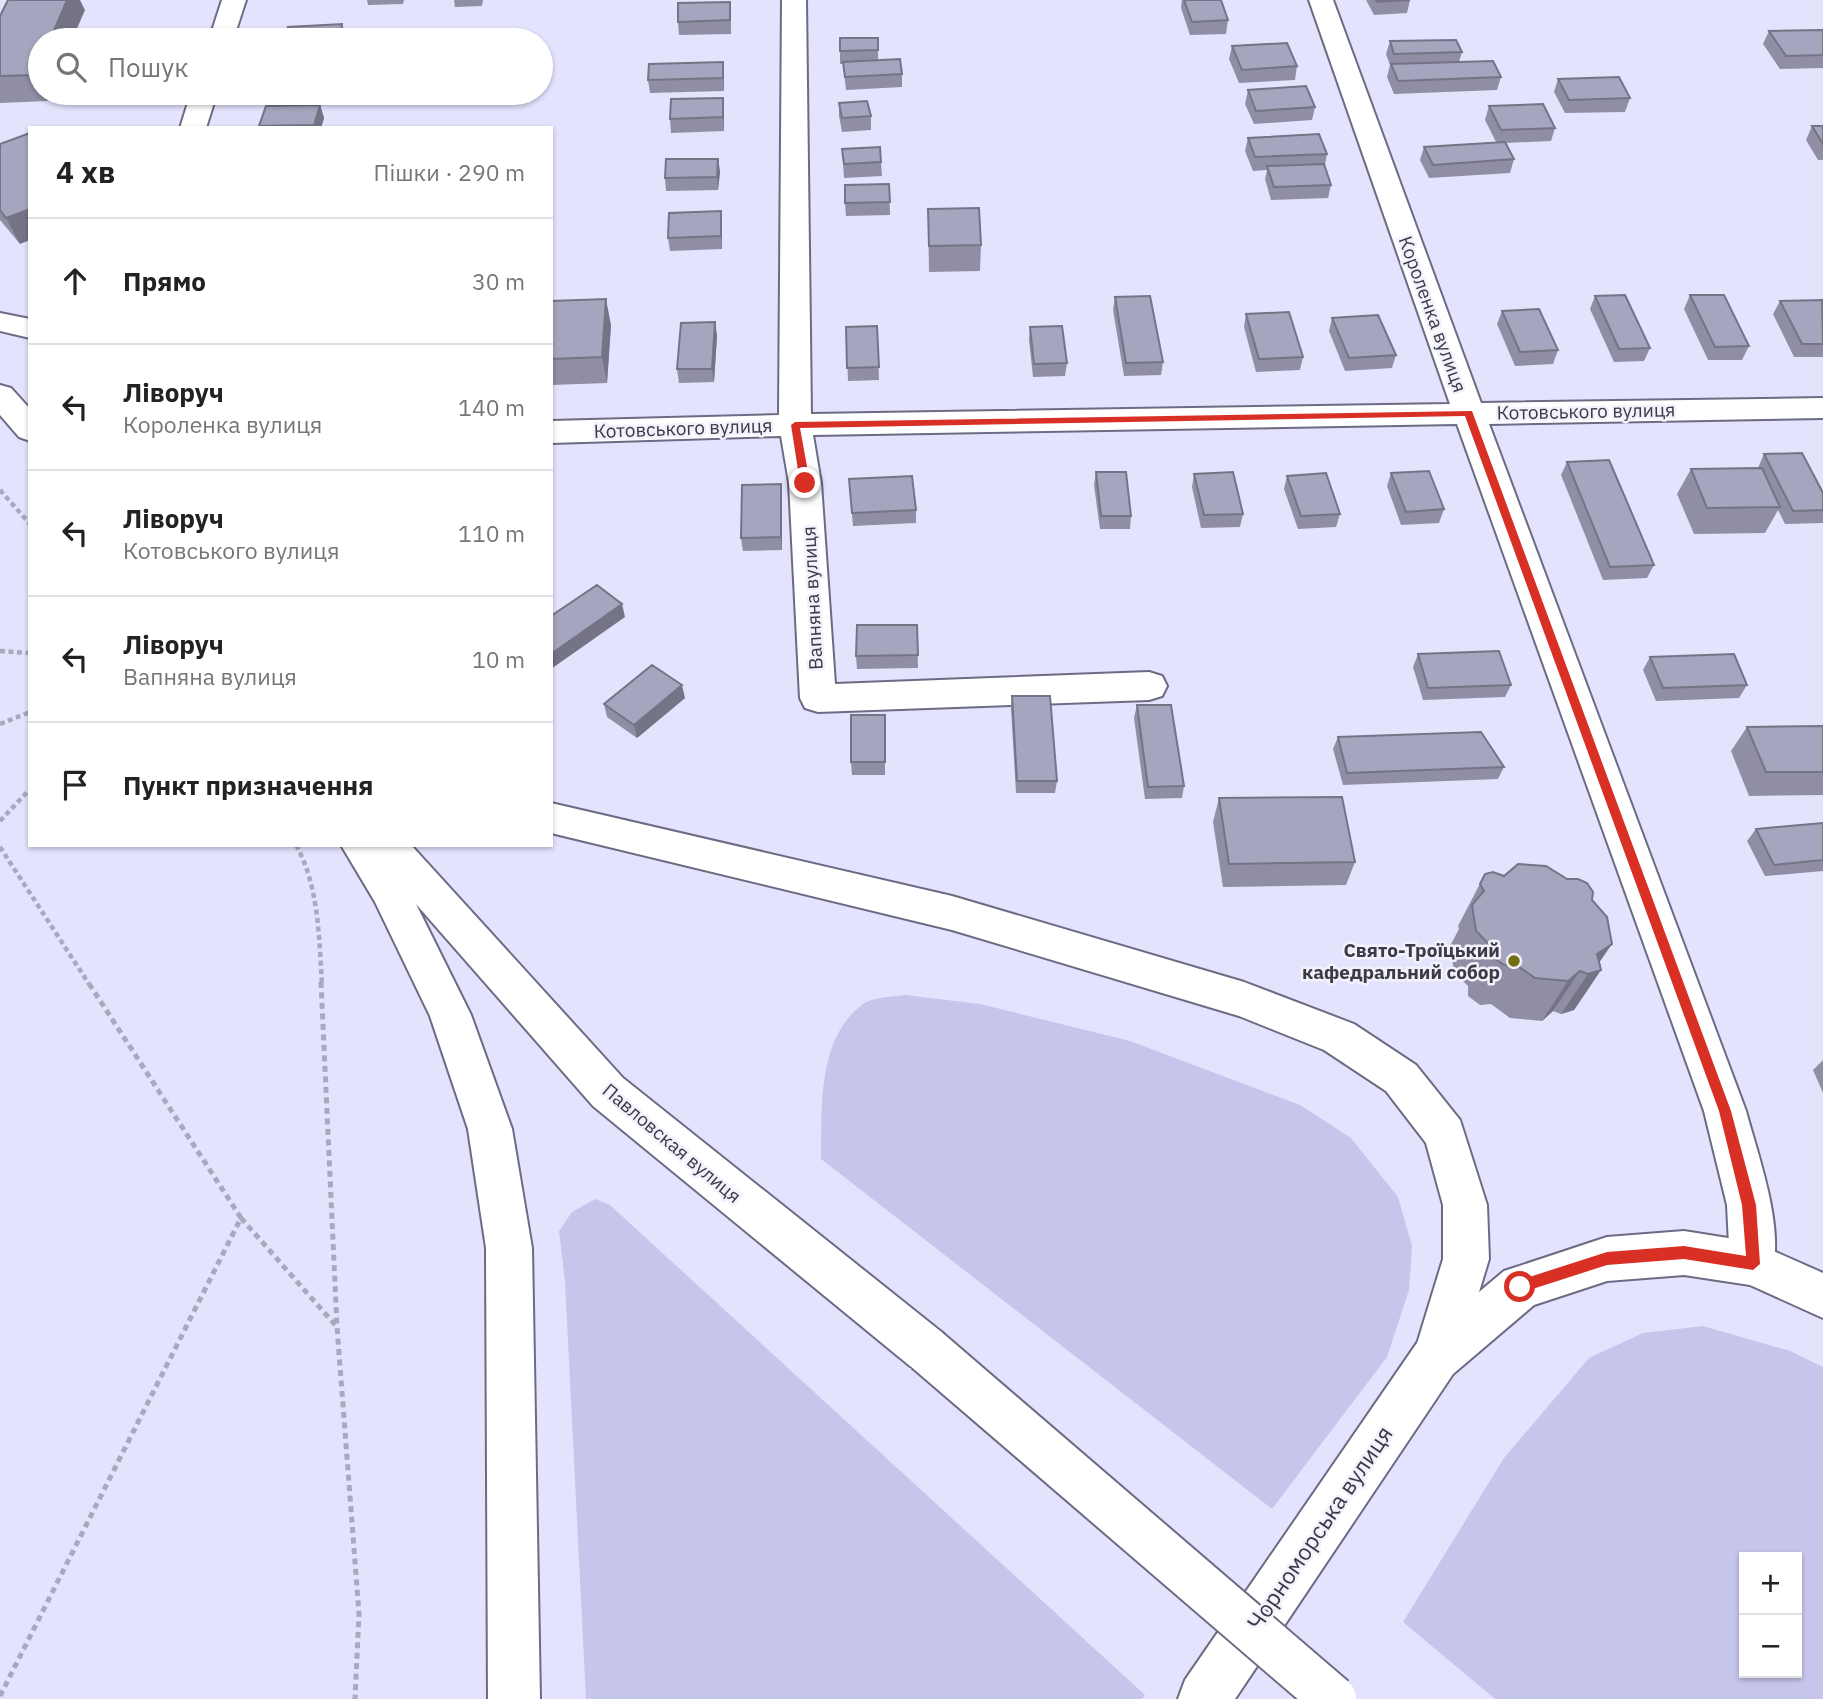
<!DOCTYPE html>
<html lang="uk">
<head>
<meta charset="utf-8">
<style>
  :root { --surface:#fff; --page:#f2f2f2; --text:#222; --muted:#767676; --line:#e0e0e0 }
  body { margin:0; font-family:"IBM Plex Sans",sans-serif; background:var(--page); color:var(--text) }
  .controls { position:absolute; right:21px; bottom:21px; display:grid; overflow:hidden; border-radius:0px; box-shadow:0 2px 5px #0004 }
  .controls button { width:63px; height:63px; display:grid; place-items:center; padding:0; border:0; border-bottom:2px solid var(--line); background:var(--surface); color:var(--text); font:35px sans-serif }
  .stop { position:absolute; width:21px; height:21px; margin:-16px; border:5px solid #d93025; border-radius:50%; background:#fff }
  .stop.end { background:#d93025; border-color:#fff; box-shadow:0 2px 7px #0008 }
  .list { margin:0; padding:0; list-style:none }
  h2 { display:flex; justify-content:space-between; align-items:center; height:91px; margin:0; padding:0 28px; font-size:30px }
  h2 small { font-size:23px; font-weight:400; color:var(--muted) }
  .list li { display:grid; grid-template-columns:46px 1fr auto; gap:21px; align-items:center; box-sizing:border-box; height:126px; padding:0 28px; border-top:2px solid var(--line) }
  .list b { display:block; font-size:26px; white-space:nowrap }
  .list p { margin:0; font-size:23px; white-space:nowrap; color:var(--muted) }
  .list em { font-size:23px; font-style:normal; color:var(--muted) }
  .icon { flex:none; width:38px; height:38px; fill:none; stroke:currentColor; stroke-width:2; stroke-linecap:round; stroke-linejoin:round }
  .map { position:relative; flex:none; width:1823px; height:1699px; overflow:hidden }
  .search { position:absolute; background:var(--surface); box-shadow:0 2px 5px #0004; left:28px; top:28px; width:525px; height:77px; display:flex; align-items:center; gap:18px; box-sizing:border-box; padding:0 24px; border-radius:38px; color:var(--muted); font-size:26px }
  .panel { position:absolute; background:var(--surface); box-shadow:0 2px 5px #0004; left:28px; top:126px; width:525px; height:721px; border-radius:0px }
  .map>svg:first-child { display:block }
  .green { fill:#c6c5eb; fill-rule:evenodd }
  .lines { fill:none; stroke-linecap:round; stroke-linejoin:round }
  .minor-casing { stroke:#6c6b83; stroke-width:4 }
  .major-casing { stroke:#6c6b83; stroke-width:4 }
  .path-far1 { stroke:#a9a8bd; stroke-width:4.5; stroke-dasharray:5 3.5; stroke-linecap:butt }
  .path { stroke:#a9a8bd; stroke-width:5; stroke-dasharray:6 4.5; stroke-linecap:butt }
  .minor { fill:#fff; fill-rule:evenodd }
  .major { fill:#fff; fill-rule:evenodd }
  .major-bridge-casing { stroke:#6c6b83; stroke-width:50; stroke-linecap:butt }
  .major-bridge { stroke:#fff; stroke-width:46 }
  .wall { fill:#8f8ea4 }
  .shaded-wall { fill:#747486 }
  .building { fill:#a6a5bf; stroke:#747486; stroke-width:2 }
  .route { fill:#d93025 }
  .poi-dot { fill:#736f10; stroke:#f2f2fd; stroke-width:2.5 }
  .labels { text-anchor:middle; stroke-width:5; stroke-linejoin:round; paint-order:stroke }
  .street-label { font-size:19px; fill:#3b3a45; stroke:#f2f2fd }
  .poi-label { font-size:19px; font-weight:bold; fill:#3b3a45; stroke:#f2f2fd; text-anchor:end }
  .near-street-label { font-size:23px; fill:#3b3a45; stroke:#f2f2fd }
</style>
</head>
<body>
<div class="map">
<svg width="1823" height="1699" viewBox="0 0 1823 1699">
  <rect width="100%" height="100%" fill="#e4e3fe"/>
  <path class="green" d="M905,995L980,1004L1130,1041L1300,1105L1351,1138L1398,1197L1412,1246L1409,1290L1387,1357L1272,1509L821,1159C822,1109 817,1038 862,1005C872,997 893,997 905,995Z
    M595,1199L610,1205L1145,1695L1142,1699H586L565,1281L559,1231L572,1212Z
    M1703,1326L1790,1351L1823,1367V1699H1495L1403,1622L1504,1458L1589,1358L1643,1333ZM1797,1557V1673H1744V1557Z"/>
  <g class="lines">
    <defs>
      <path id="minor" d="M222,0H246L233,40H209Z
        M782,0H806L811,414L1450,404L1309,0H1333L1481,403L1823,398V418L1489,424L1746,1111C1758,1156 1788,1236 1769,1280L1753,1286L1737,1280L1730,1264L1727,1205L1704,1111L1457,424L813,435L821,483L835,684L1149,672L1162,676L1167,686L1162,696L1149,700L818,712L805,708L800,698L789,483L781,436L551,443V421L779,415Z
        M191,93H217L206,128H180Z
        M0,313L30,319V338L0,331Z
        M1436,1334L1453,1340L1459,1357L1453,1374L1235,1699H1178L1185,1680L1419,1340Z"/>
      <path id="major" d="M0,385L11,388L30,409V441L19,437L0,415Z
        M551,803L952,896L1244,982L1354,1024L1416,1065L1460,1120L1487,1205L1489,1259L1479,1292L1504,1271L1607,1237L1684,1231L1753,1242L1823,1273V1318L1750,1285L1684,1275L1607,1281L1534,1305L1453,1374L1436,1380L1419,1374L1413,1357L1443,1259V1205L1426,1143L1386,1091L1324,1050L1239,1016L952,930L551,833Z
        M341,845H411L623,1078L944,1334L950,1350L944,1366L927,1373L910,1366L593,1106L416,904L471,1015L512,1129L532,1248L540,1699H488L486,1248L468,1129L430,1016L375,902Z"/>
    </defs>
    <use href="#minor" class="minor-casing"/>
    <use href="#major" class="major-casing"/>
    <path class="path-far1" d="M0,490L30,524
      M0,651L30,653
      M0,724L30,712
      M0,821L30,789
      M296,845C319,886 319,938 322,984
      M0,847L89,984"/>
    <path class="path" d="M321,982L337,1327L359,1614L355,1699
      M241,1218L337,1327
      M0,1696L241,1218L88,982"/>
    <use href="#minor" class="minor"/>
    <use href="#major" class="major"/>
    <defs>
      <path id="major-bridge" d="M927,1350L1333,1699"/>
    </defs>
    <use href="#major-bridge" class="major-bridge-casing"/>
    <use href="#major-bridge" class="major-bridge"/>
  </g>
  <path class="wall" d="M367,0H404L403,4L368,5Z
    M454,0H483L482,6L455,7Z
    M1182,0H1221L1228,20L1226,34L1190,35L1181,8Z
    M1366,0H1410L1407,13L1374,15Z
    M85,10L40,40V93H50L47,101L0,103V16Z
    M731,15V34L679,35L678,22Z
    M1823,30V68L1780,69L1763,44L1769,31Z
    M840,38H878V60L902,74V87L846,90L843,64H840Z
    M1390,41L1462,52L1459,62L1501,77L1497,90L1394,94L1387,77L1390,65L1386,54Z
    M1232,46L1297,66L1295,80L1239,83L1229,59Z
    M724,75V91L650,93L648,80Z
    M1558,79L1630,98L1625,112L1565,113L1554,92Z
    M1248,90L1315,107L1312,120L1254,124L1245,104Z
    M270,93H324L322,99L272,101Z
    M839,103L871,116V130L842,132L839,116Z
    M320,105L324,118L321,128H260L259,126Z
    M1489,106L1555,128L1551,141L1505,143L1514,159L1510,173L1429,178L1420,160L1424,147L1496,142L1485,120Z
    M724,111V131L671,133L670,119Z
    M1812,126H1823V160H1818L1806,140Z
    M1248,138L1327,154L1325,165L1331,185L1328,198L1271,200L1265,179L1267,170L1253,171L1245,151Z
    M0,144L20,244L0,220Z
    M842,149L881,162L882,176L844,178Z
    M718,159L720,172L718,190L666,191L665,178Z
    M889,184L890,215L846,216L845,203Z
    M928,209L981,245L980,271L929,272Z
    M722,224V249L670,251L668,238Z
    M1690,295L1749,346L1742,360H1708L1684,309Z
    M1595,296L1650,348L1644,361L1614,362L1590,309Z
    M1115,297L1163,362L1161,375L1124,376L1113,310Z
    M551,301L611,325L607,383L551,385Z
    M1780,301L1823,302V357H1794L1773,314Z
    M1502,311L1558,350L1553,364L1515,366L1497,324Z
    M1246,314L1303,357L1300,370L1256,372L1244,327Z
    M1332,318L1396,355L1392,368L1345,371L1329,331Z
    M715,322L717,336L714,382L679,383L677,369Z
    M877,326L879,380L848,381L846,327Z
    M1030,327L1067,363L1065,376L1033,377L1029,340Z
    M1764,454L1823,493V523L1785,524L1778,510L1765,533L1694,534L1677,494L1691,469L1758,468Z
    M1567,462L1654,565L1647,578L1603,580L1561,475Z
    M1096,472L1131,516L1130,529H1100L1094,485Z
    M1391,473L1444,509L1439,523L1401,525L1387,486Z
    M1194,474L1243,514L1240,527L1201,528L1192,487Z
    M1287,476L1340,514L1336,527L1298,529L1284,489Z
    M849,479L916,510V523L853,526Z
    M782,497V550L743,551L741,538Z
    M917,625L918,668L857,669L856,656Z
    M1418,654L1511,685L1505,697L1423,700L1413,667Z
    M1650,657L1747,685L1739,698L1656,701L1643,670Z
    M1012,696L1057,781L1055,793H1016L1011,708Z
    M685,698L637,738L607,717L604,704Z
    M1137,705L1184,786L1182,798L1145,799L1134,718Z
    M885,715V775H852L851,762Z
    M1823,726V795L1749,796L1731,751L1747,727Z
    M1338,737L1504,767L1498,779L1343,785L1333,749Z
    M1219,798L1355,862L1346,885L1223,887L1213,822Z
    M1823,823V871L1765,876L1747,841L1756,829Z
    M1485,874L1504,876L1592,900L1601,970L1574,1010L1561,1014L1553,1011L1542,1021L1510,1018L1491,1004L1480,1005L1468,996V986L1454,972L1450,946L1459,929L1458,926Z
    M1823,1060V1093L1813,1070Z"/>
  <path class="shaded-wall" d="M67,0H80L85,10L72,40H50Z
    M342,24L346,37V40H340Z
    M40,62V87L35,75Z
    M723,62L724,75V91L723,78Z
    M43,93H50L47,101Z
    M723,98L724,111V131L723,117Z
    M320,105L324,118L321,128H315L314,125Z
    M718,159L720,172L718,190L717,177Z
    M30,209V240L20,244L6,218Z
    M721,211L722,224V249L721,236Z
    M606,299L611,325L607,383L602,357Z
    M715,322L717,336L714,382L712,369Z
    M781,484L782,497V550L781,537Z
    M622,604L625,617L551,669V654Z
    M682,685L685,698L637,738L634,725Z
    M1612,944L1592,973L1601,970L1574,1010L1561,1014L1588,974L1597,954Z
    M1580,971L1553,1011L1542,1021L1568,981Z"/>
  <path class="building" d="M8,0H67L50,40H40V62L35,75L0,76V16Z
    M1184,0H1221L1228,20L1192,22Z
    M1376,0H1410L1377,2Z
    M730,2V20L678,22V3Z
    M342,24L340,40H285L288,27Z
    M1823,30V55L1786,56L1769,31Z
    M840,38H878V50L840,51Z
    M1456,40L1462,52L1394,54L1390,41Z
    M1287,43L1297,66L1242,70L1232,46Z
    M900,59L902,74L845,77L843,62Z
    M1493,61L1501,77L1398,81L1391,64Z
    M723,62V78L648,80L649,64Z
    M1619,77L1630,98L1569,100L1558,79Z
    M1306,86L1315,107L1256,111L1248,90Z
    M723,98V117L670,119L671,99Z
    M867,101L871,116L842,118L839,103Z
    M1543,104L1555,128L1501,130L1489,106Z
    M320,105L314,125L259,126L266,106Z
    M1812,126H1823V144Z
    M30,133V209L6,218L0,210V144Z
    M1319,134L1327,154L1255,157L1248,138Z
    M1505,142L1514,159L1433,165L1424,147Z
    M880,147L881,162L844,164L842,149Z
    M666,159H718L717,177L665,178Z
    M1324,164L1331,185L1274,187L1267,166Z
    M889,184L890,202L845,203V185Z
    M979,208L981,245L929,246L928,209Z
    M721,211V236L668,238L669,213Z
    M1625,295L1650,348L1619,349L1595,296Z
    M1690,295H1724L1749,346L1715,347Z
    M1150,296L1163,362L1126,363L1115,297Z
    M606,299L602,357L551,359V301Z
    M1822,300L1823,344H1802L1780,301Z
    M1539,309L1558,350L1520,352L1502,311Z
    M1289,312L1303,357L1259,359L1246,314Z
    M1378,315L1396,355L1349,358L1332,318Z
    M715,322L712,369H677L681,323Z
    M877,326L879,367L847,368L846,327Z
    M1062,326L1067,363L1034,364L1030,327Z
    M1802,453L1823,493V510L1793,511L1764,454Z
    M1609,460L1654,565L1610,567L1567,462Z
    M1762,468L1780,507L1707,508L1691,469Z
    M1429,471L1444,509L1406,512L1391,473Z
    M1096,472H1126L1131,516H1101Z
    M1233,472L1243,514L1204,515L1194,474Z
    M1326,473L1340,514L1301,516L1287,476Z
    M912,476L916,510L852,513L849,479Z
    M781,484V537L741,538L742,485Z
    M597,585L622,604L551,654V616Z
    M857,625H917L918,655L856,656Z
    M1499,651L1511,685L1428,688L1418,654Z
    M1734,654L1747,685L1663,688L1650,657Z
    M652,665L682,685L634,725L604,704Z
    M1012,696H1050L1057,781H1017Z
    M1137,705H1171L1184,786L1148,787Z
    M851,715H885V762H851Z
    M1823,726V772H1766L1747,727Z
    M1481,732L1504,767L1347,773L1338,737Z
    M1342,797L1355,862L1229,864L1219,798Z
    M1823,823V860L1774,865L1756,829Z
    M1518,864L1546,866L1567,879H1578L1587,883L1593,892L1592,900L1607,917L1612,944L1597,954L1601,970L1588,974L1580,971L1568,981L1535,978L1515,964L1504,965L1491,956L1490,945L1476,931L1472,905L1484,891L1480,884L1485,874L1493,872L1504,876Z"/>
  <path class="route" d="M1472,411L1731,1111L1756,1205L1760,1264L1753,1270L1684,1259L1607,1265L1520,1293L1513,1287L1520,1280L1607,1252L1684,1246L1746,1256L1742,1205L1719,1111L1465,416L800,428L810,483L805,486L800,483L791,425L795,422Z"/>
  <circle class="poi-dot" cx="1514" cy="961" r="7"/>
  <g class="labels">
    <g class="street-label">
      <text transform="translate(1433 314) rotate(70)" y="7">Короленка вулиця</text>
      <text transform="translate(1586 411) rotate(-1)" y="7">Котовського вулиця</text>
      <text transform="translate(683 428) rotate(-2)" y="7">Котовського вулиця</text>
      <text transform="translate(812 598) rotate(-93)" y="7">Вапняна вулиця</text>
      <text transform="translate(672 1143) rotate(40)" y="7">Павловская вулиця</text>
    </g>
    <g class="poi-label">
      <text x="1500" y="957">Свято-Троїцький<tspan x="1500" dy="22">кафедральний собор</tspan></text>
    </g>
    <g class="near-street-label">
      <text transform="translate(1320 1528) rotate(-56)" y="8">Чорноморська вулиця</text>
    </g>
  </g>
</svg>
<div class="controls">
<button>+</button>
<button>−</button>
</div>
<div class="stop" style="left:1520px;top:1287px"></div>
<div class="stop end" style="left:805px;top:483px"></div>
<div class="search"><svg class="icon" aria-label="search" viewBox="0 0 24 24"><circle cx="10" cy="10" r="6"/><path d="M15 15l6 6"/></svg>Пошук</div>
<section class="panel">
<h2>4 хв<small>Пішки · 290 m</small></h2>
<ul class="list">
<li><svg class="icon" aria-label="ahead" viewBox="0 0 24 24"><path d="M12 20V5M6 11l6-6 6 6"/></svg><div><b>Прямо</b></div><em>30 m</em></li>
<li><svg class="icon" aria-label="left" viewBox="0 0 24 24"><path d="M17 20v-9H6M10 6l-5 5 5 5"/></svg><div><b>Ліворуч</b><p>Короленка вулиця</p></div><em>140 m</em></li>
<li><svg class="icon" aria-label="left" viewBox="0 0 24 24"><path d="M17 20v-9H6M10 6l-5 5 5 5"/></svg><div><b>Ліворуч</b><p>Котовського вулиця</p></div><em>110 m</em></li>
<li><svg class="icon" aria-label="left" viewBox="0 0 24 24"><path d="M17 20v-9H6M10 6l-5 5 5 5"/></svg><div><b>Ліворуч</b><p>Вапняна вулиця</p></div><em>10 m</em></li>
<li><svg class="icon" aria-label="arrive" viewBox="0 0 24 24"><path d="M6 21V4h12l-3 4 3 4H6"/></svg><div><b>Пункт призначення</b></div></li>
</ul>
</section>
</div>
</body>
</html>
